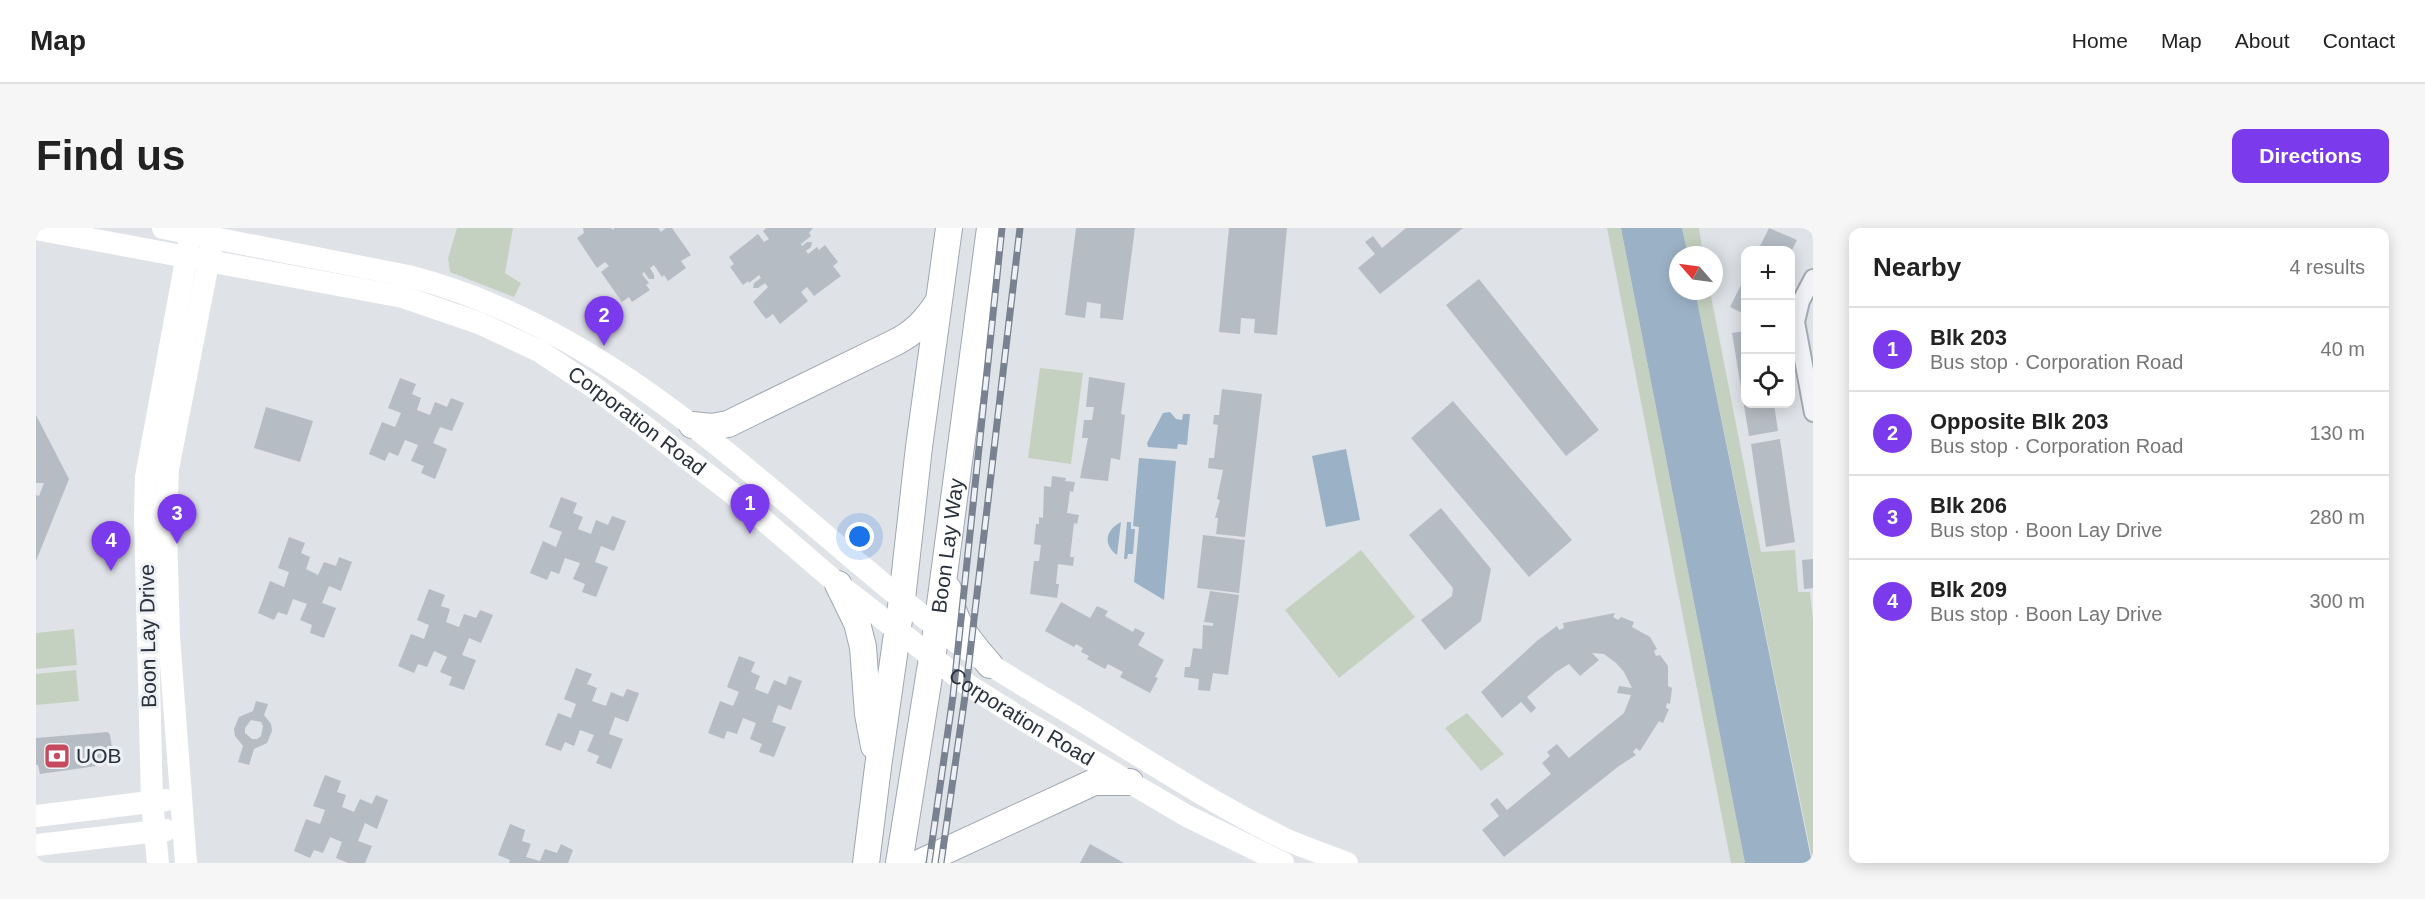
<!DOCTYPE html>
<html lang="en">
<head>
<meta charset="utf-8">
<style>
  :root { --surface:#fff; --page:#f6f6f6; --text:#222; --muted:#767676; --line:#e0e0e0; --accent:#7c3aed }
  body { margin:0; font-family:Arial,sans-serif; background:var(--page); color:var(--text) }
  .controls { position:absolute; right:18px; top:18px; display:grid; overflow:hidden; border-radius:12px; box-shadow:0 3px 15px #0003 }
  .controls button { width:54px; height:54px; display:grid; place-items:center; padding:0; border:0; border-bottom:2px solid var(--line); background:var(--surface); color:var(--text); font:30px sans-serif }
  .compass { position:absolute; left:1633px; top:18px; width:54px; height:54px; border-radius:50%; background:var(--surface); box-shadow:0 3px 15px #0003; rotate:298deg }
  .you { position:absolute; left:824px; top:309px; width:21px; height:21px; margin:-15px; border:4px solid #fff; border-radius:50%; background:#1a73e8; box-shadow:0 0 0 9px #1a73e833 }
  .badge { display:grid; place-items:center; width:39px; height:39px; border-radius:50%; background:var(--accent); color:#fff; font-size:20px; font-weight:700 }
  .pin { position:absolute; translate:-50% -50px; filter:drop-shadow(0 2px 3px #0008) }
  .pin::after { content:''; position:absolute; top:32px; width:21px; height:18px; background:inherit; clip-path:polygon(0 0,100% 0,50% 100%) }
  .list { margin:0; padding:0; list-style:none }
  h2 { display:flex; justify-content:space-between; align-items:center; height:78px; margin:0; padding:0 24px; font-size:26px }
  h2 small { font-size:20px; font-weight:400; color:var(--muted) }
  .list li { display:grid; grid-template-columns:39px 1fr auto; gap:18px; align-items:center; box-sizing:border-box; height:84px; padding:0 24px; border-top:2px solid var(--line) }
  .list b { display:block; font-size:22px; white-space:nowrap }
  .list p { margin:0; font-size:20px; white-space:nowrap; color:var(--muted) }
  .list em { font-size:20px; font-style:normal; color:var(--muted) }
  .icon { flex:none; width:33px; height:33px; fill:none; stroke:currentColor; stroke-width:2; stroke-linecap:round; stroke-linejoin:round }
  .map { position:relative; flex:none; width:1777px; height:635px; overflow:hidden; border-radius:12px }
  header { display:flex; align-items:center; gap:36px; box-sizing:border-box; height:84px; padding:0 30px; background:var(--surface); border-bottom:2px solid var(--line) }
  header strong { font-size:28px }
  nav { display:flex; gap:33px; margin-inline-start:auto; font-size:21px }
  .intro { display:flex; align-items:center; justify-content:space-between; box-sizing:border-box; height:144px; padding:0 36px }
  h1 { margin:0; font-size:42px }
  .button { padding:15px 27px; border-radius:12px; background:var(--accent); color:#fff; font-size:21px; font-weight:700 }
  main { display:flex; gap:36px; padding:0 36px }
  aside { flex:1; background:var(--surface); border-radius:12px; box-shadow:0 3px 15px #0003 }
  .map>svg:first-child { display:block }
  .green { fill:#c5d1c0 }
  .water { fill:#9bb1c5 }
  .building { fill:#b6bcc4; fill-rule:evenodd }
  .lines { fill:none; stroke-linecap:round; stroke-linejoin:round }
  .street-casing { stroke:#a5a9b1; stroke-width:20 }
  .primary-casing { stroke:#9fa7b2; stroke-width:28 }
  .street { stroke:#f1f3f6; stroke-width:16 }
  .secondary { stroke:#fff; stroke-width:22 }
  .primary { stroke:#fff; stroke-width:26 }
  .rail-casing { stroke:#798290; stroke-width:7 }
  .rail { stroke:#eef1f5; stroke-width:4.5; stroke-dasharray:14; stroke-linecap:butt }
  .labels { text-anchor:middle; stroke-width:6; stroke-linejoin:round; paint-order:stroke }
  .street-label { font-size:21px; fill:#29313d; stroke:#eef1f5 }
  .poi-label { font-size:21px; fill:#29313d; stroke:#eef1f5; text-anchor:start }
</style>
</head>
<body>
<header>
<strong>Map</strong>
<nav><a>Home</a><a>Map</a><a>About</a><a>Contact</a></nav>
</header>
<div class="intro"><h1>Find us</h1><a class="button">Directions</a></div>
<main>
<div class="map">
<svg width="1777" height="635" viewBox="0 0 1777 635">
  <rect width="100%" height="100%" fill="#dfe2e7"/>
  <path class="green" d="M421,0H477L469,45L485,55L478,69L414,44L412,30Z
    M1571,0H1585L1709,635H1695Z
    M1646,0H1663L1667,27H1652Z
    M1659,63H1674L1725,324L1759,322L1762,364H1774L1777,392V635Z
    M1004,140L1047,145L1035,236L992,230Z
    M1325,322L1379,389L1303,450L1249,382Z
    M38,401L41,437L0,441V405Z
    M40,442L43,473L0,477V446Z
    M1431,485L1468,526L1445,543L1409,500Z"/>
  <path class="water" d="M1585,0H1646L1652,27H1642V63H1659L1776,635H1709Z
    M1134,184L1140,191L1146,192L1147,186H1154L1151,217L1142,216L1141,221L1112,219L1111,215L1127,185Z
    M1310,221L1324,292L1290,299L1276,228Z
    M1103,230L1140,233L1128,372L1098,354L1103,299L1097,298Z
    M1085,294L1081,327C1067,317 1069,302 1085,294Z
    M1091,294H1095V301H1099L1097,326H1092L1091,331H1088Z"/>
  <path class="building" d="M547,0H575L577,2L578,0H622L625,4L630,0H636L655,27L645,33L650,40L632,53L628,47L626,49L618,37L614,40L618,47V51H613L608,44L606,46L613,55L610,57L614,62L596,74L593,69L586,74L565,44L573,38L569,34L561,40L541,10L548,5Z
    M730,0H777L773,5L775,8L765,16L766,18L771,14H776L775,19L770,23L772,26L781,19L783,22L789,17L802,34L797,38L805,48L778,68L771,59L765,64L772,73L744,96L737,86L730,91L717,74L732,59L729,55L722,60H717L718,55L725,50L723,47L713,55L712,53L707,57L694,39L698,36L693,29L722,6L728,14L733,11L727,3Z
    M1040,0H1099L1087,92L1064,90L1065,76L1051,74L1049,90L1029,87Z
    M1193,0H1251L1241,107L1218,105L1219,91L1205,90L1204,106L1183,104Z
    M1370,0H1427L1344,66L1322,40L1339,26L1329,14L1337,8L1346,20Z
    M1733,0L1761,12L1756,22H1722Z
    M1710,47V87L1694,79Z
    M1443,51L1563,202L1530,228L1410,77Z
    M1710,103V176H1738L1742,203L1713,208L1696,105Z
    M1053,149L1089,155L1085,186L1089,187L1084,232L1075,230L1072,253L1044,250L1052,210H1046L1048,192H1056L1058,179H1050Z
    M364,150L380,156L376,166L385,170L381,182L394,187L399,174L411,179L415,170L428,175L416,203L404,199L397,215L411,221L399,251L385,245L388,238L375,233L382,217L369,212L362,228L353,224L349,233L333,226L346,194L359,199L365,185L352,180Z
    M1186,161L1226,166L1209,309L1180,306L1182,290H1179L1184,272L1181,271L1187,242L1172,240L1173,230H1178L1182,197L1177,196L1178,187H1183Z
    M1417,173L1536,312L1493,349L1375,210Z
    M230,179L277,193L264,234L218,220Z
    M0,187L33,251L0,333V267L3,268L8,255H0Z
    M1744,211L1759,314L1730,319L1715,216Z
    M1016,248L1030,250L1029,253L1039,254L1037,264L1034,263L1031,285L1043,287L1041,296L1038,295L1034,329H1038L1037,338L1022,336L1020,356H1023L1021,370L994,366L998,333H1003L1005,317L998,316L1000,296H1003V289L1007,290L1008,258L1015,259Z
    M525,269L541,275L537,285L547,289L542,301L555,306L560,292L572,297L576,288L590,293L578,323L565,318L559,334L572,339L560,369L546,364L549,356L537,351L544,335L529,330L523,346L515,343L511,352L494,345L507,313L520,319L526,304L513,299Z
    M1405,280L1455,341L1445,393L1409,422L1385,392L1416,368L1417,360L1373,307Z
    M1167,307L1209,312L1203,365L1161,360Z
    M253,309L269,315L265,325L274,329L270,341L282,347L288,334L300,338L303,329L316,334L305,363L293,358L286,375L300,380L288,410L274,405L276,397L264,392L271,376L257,371L251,387L242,384L238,392L222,385L234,353L248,359L253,344L242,340Z
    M1777,331V360L1768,361L1766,332Z
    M393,361L409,367L405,378L414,381L410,394L423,399L428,386L440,390L444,382L457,387L445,415L433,410L426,427L440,432L428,462L413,457L416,449L404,444L411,429L398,423L391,439L382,436L378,445L362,438L375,406L388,411L393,397L381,392Z
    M1174,363L1203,367L1192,447L1177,445L1174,463L1162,462L1163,451L1148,449L1149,439H1154L1157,420L1166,421L1167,397L1177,398V395L1168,394Z
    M1025,374L1054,390L1061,378L1072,383L1069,388L1097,404L1099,400L1109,405L1102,417L1128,432L1119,449L1122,450L1114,465L1084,449L1087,444L1072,436L1069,441L1051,431L1053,428L1045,424L1047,420L1040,416L1038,419L1009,403Z
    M1579,385L1577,389L1582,392L1585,389L1598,394L1596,399L1614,409L1621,421L1618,423L1620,428L1624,427L1632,438V458L1636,460L1634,476L1631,475L1630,480L1633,481L1627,495L1623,493L1604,523L1600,520L1597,524L1600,527L1583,538L1468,629L1446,602L1463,588L1454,576L1461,570L1471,582L1515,546L1506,535L1514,528L1511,524L1521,516L1533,530L1588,485L1595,467L1581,465L1583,458L1596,460L1588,444L1580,435L1568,426L1556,425L1563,432L1544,448L1533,436L1520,444L1491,469L1500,480L1495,485L1485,474L1466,490L1445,464L1502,412L1521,398L1523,402L1528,400L1527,395Z
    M703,428L719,434L715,444L724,448L719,461L732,466L738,452L750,457L753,448L766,453L755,482L742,477L736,494L750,499L738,529L723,524L726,516L714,511L720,495L707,490L701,506L691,503L688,511L672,505L684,473L697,478L703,464L691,459Z
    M540,440L556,446L551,456L561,460L556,473L570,478L575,464L587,469L591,461L603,465L592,494L579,489L573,506L587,511L575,541L560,535L563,528L551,523L558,507L544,502L538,518L529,514L525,523L509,517L522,485L535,490L540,476L528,471Z
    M220,473L232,476L228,487L235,496L236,503L231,515L218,521L213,537L202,534L207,518L199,508L198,501L203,489L217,483ZM215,492L225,494L227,498L225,508L221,511H216L209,505V500Z
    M72,504L74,507L78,531L75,536L4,546L2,537H0V510Z
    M289,547L305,553L301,564L310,567L306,579L318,584L324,571L336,576L340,567L352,572L341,601L329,595L322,613L336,618L329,635H312L300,630L306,614L294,609L287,625L278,622L274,630L258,623L270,591L284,596L289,582L277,578Z
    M474,596L489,602L486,613L495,616L490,629L504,633L509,621L521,625L525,616L537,622L532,635H473L474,632L462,627Z
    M1054,616L1088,635H1044Z"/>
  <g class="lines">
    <defs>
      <path id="street" d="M1777,50L1765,73L1760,94L1777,185"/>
      <g id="primary">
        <path d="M656,197L676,199L692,196L858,115C878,105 890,93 902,74"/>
        <path d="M802,356L821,395L827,419L832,486L838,518"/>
        <path d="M912,361C916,393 933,413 954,437"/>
        <path d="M830,635L842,539L866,371L883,219L913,0"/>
        <path id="s2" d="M863,635L901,399L954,0"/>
        <path d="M883,635L1058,554H1094"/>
      </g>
    </defs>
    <use href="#street" class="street-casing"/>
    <use href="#primary" class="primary-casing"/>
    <use href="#street" class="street"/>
    <g class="secondary">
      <path d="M127,0L372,48C582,101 734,269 899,398C947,435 999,464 1050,495C1115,535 1180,577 1249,611C1269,620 1291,627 1311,635"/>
      <path id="s1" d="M0,1L367,69L443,95L503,123L556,158L696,265L802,356L932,457L989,493L1151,588L1247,635"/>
      <path d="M0,588L130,572"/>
      <path d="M0,617L130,602"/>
      <path d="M122,635L116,573L109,288L110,249L153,16"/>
      <path d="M150,635L133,409L130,301L132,241L175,20"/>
    </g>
    <use href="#primary" class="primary"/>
    <defs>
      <path id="rail" d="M893,635L917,468L966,0
        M905,635L929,468L984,0"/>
    </defs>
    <use href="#rail" class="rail-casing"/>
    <use href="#rail" class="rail"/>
  </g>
  <defs>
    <symbol id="bank-square" viewBox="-11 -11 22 22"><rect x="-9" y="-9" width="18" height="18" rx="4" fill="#c64a5f" stroke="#eef1f5"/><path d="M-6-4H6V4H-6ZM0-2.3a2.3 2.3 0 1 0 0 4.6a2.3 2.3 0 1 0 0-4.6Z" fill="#fff"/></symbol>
  </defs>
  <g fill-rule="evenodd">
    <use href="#bank-square" x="6" y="513" width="30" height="30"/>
  </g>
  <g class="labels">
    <g class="street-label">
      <text dy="7" stroke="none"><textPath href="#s1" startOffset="640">Corporation Road</textPath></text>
      <text dy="7" stroke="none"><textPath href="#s2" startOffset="321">Boon Lay Way</textPath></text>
      <text transform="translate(112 408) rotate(-91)" y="7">Boon Lay Drive</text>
      <text dy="7" stroke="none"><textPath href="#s1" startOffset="1126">Corporation Road</textPath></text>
    </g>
    <g class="poi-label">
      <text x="40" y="535">UOB</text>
    </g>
  </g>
</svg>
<div class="controls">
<button>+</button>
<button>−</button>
<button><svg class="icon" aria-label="locate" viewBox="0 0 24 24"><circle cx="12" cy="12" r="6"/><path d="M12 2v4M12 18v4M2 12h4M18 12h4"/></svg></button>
</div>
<svg class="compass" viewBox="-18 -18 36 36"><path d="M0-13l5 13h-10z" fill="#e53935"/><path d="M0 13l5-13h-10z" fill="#767676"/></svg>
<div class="you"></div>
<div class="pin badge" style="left:714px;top:306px">1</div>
<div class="pin badge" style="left:568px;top:118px">2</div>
<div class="pin badge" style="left:141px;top:316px">3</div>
<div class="pin badge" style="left:75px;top:343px">4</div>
</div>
<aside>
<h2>Nearby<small>4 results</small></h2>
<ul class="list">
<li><span class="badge">1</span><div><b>Blk 203</b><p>Bus stop · Corporation Road</p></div><em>40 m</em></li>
<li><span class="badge">2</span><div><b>Opposite Blk 203</b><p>Bus stop · Corporation Road</p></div><em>130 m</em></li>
<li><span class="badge">3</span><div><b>Blk 206</b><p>Bus stop · Boon Lay Drive</p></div><em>280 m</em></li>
<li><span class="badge">4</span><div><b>Blk 209</b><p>Bus stop · Boon Lay Drive</p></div><em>300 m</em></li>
</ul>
</aside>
</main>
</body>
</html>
